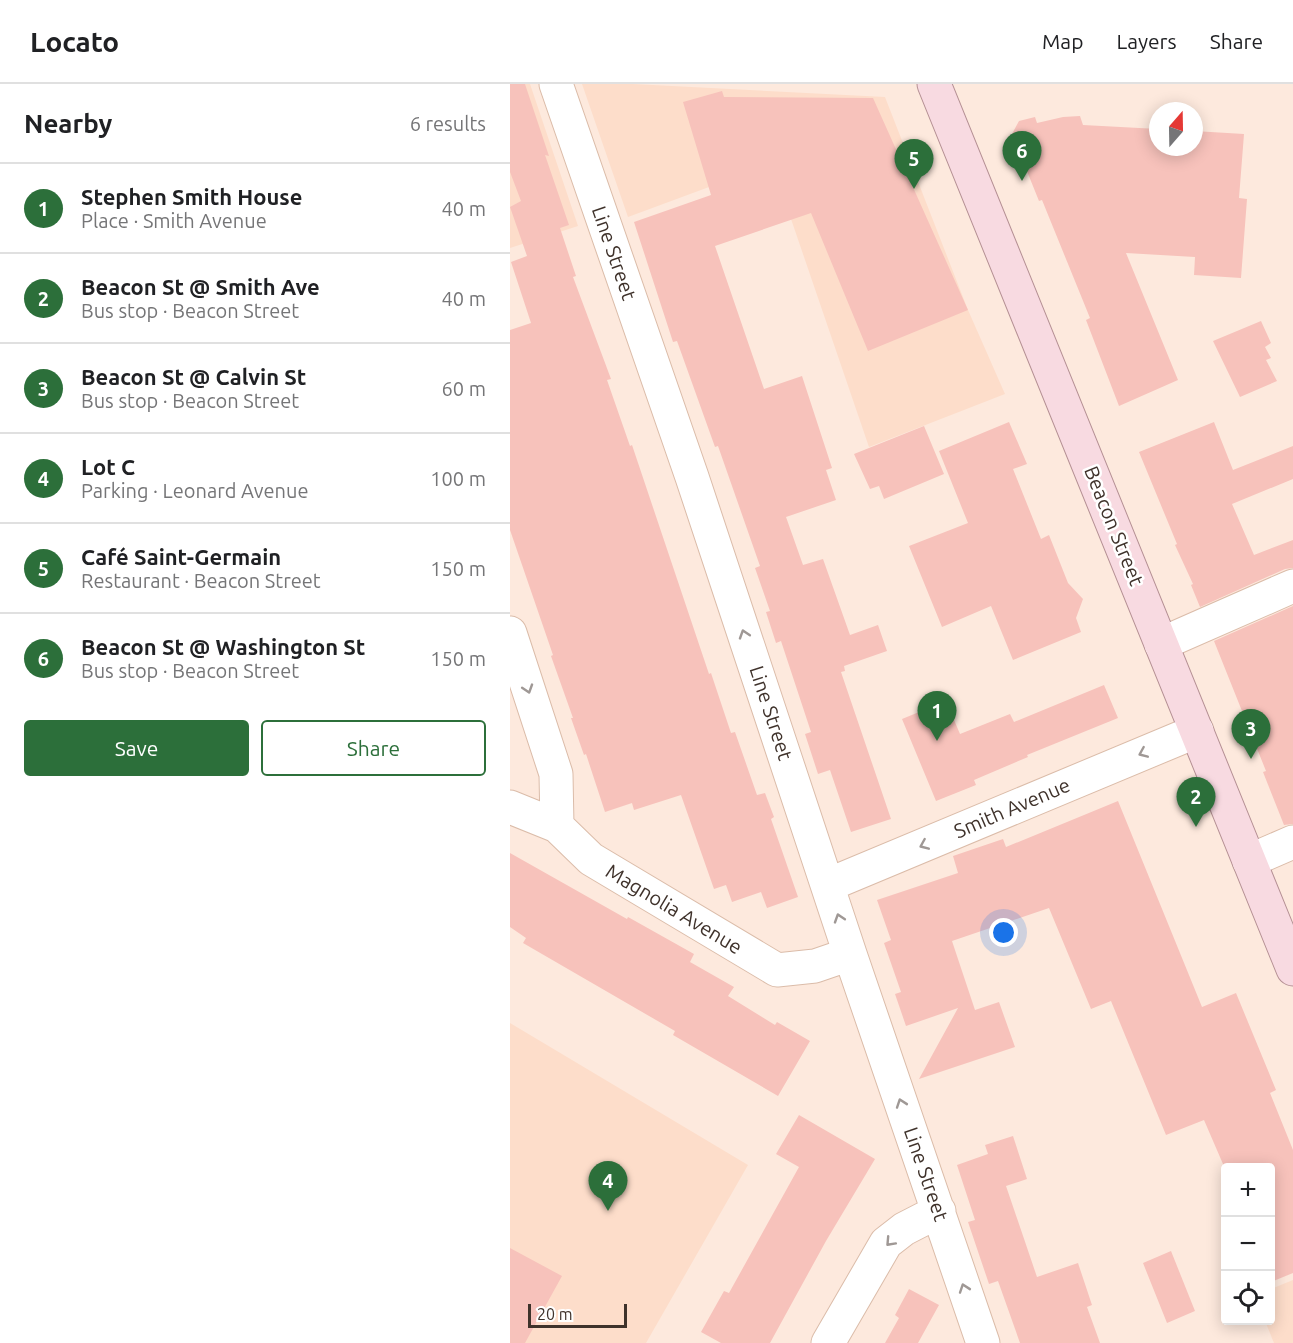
<!DOCTYPE html>
<html lang="en">
<head>
<meta charset="utf-8">
<style>
  :root { --surface:#fff; --page:#f6f6f6; --text:#202124; --muted:#757577; --line:#e0e0e0; --accent:#2c6f3a }
  body { margin:0; font-family:Ubuntu,sans-serif; background:var(--page); color:var(--text) }
  .controls { position:absolute; right:18px; bottom:18px; display:grid; overflow:hidden; border-radius:6px; box-shadow:0 3px 15px #0003 }
  .controls button { width:54px; height:54px; display:grid; place-items:center; padding:0; border:0; border-bottom:2px solid var(--line); background:var(--surface); color:var(--text); font:30px sans-serif }
  .compass { position:absolute; left:639px; top:18px; width:54px; height:54px; border-radius:50%; background:var(--surface); box-shadow:0 3px 15px #0003; rotate:20deg }
  .scale { position:absolute; left:18px; bottom:15px; width:99px; box-sizing:border-box; padding-left:6px; border:3px solid #3f322b; border-top:0; font-size:16px; line-height:21px; white-space:nowrap; color:#3f322b; -webkit-text-stroke:4px #fff; paint-order:stroke }
  .you { position:absolute; left:494px; top:849px; width:21px; height:21px; margin:-15px; border:4px solid #fff; border-radius:50%; background:#1a73e8; box-shadow:0 0 0 9px #1a73e833 }
  .badge { display:grid; place-items:center; width:39px; height:39px; border-radius:50%; background:var(--accent); color:#fff; font-size:20px; font-weight:700 }
  .pin { position:absolute; translate:-50% -50px; filter:drop-shadow(0 2px 3px #0008) }
  .pin::after { content:''; position:absolute; top:32px; width:21px; height:18px; background:inherit; clip-path:polygon(0 0,100% 0,50% 100%) }
  .list { margin:0; padding:0; list-style:none }
  h2 { display:flex; justify-content:space-between; align-items:center; height:78px; margin:0; padding:0 24px; font-size:26px }
  h2 small { font-size:20px; font-weight:400; color:var(--muted) }
  .list li { display:grid; grid-template-columns:39px 1fr auto; gap:18px; align-items:center; box-sizing:border-box; height:90px; padding:0 24px; border-top:2px solid var(--line) }
  .list b { display:block; font-size:22px; white-space:nowrap }
  .list p { margin:0; font-size:20px; white-space:nowrap; color:var(--muted) }
  .list em { font-size:20px; font-style:normal; color:var(--muted) }
  .actions { display:flex; gap:12px; padding:18px 24px }
  .actions a { flex:1; padding:14px 0; border:2px solid var(--accent); border-radius:6px; text-align:center; font-size:21px; color:var(--accent) }
  .actions .main { background:var(--accent); color:#fff }
  .icon { flex:none; width:33px; height:33px; fill:none; stroke:currentColor; stroke-width:2; stroke-linecap:round; stroke-linejoin:round }
  .map { position:relative; flex:none; width:783px; height:1259px; overflow:hidden }
  header { display:flex; align-items:center; gap:36px; box-sizing:border-box; height:84px; padding:0 30px; background:var(--surface); border-bottom:2px solid var(--line) }
  header strong { font-size:28px }
  nav { display:flex; gap:33px; margin-inline-start:auto; font-size:21px }
  main { display:flex }
  aside { flex:1; background:var(--surface) }
  .map>svg:first-child { display:block }
  .built { fill:#fdddca }
  .building { fill:#f7c2bb }
  .lines { fill:none; stroke-linecap:round; stroke-linejoin:round }
  .minor-casing { stroke:#dbbca9; stroke-width:35 }
  .major-casing { stroke:#b59094; stroke-width:35 }
  .minor { stroke:#fff; stroke-width:33 }
  .major { stroke:#f8dae1; stroke-width:33 }
  .oneway { stroke:#9f9895 }
  .labels { text-anchor:middle; stroke-width:5; stroke-linejoin:round; paint-order:stroke }
  .street-label { font-size:20px; fill:#3f322b; stroke:#fff }
</style>
</head>
<body>
<header>
<strong>Locato</strong>
<nav><a>Map</a><a>Layers</a><a>Share</a></nav>
</header>
<main>
<aside>
<h2>Nearby<small>6 results</small></h2>
<ul class="list">
<li><span class="badge">1</span><div><b>Stephen Smith House</b><p>Place · Smith Avenue</p></div><em>40 m</em></li>
<li><span class="badge">2</span><div><b>Beacon St @ Smith Ave</b><p>Bus stop · Beacon Street</p></div><em>40 m</em></li>
<li><span class="badge">3</span><div><b>Beacon St @ Calvin St</b><p>Bus stop · Beacon Street</p></div><em>60 m</em></li>
<li><span class="badge">4</span><div><b>Lot C</b><p>Parking · Leonard Avenue</p></div><em>100 m</em></li>
<li><span class="badge">5</span><div><b>Café Saint-Germain</b><p>Restaurant · Beacon Street</p></div><em>150 m</em></li>
<li><span class="badge">6</span><div><b>Beacon St @ Washington St</b><p>Bus stop · Beacon Street</p></div><em>150 m</em></li>
</ul>
<div class="actions"><a class="main">Save</a><a>Share</a></div>
</aside>
<div class="map">
<svg width="783" height="1259" viewBox="0 0 783 1259">
  <rect width="100%" height="100%" fill="#fde9dd"/>
  <path class="built" d="M0,0H20L68,142L0,164Z
    M72,0H123L375,13L458,226L495,310L359,363L267,94L199,103L118,133Z
    M0,939L238,1081L136,1259H0Z
    M783,1196V1259H764L755,1237L760,1236L761,1205Z"/>
  <path class="building" d="M0,0H15L39,72L35,71L59,141L50,144L66,192L63,193L101,295L97,296L120,362L122,361L199,590L201,589L221,649L225,648L247,711L255,709L264,733L261,735L288,813L257,824L251,808L222,818L216,801L204,805L171,711L124,726L122,719L95,728L76,670L74,671L61,634H63L41,572L43,571L0,446V246L21,239L1,178L17,172L0,123L11,117L0,88Z
    M212,7L214,13L363,14L458,226L358,267L301,129L205,162L254,305L292,292L322,384L316,386L326,416L276,433L293,481L313,475L340,551L368,541L377,567L334,582L335,587L331,588L381,735L341,748L320,686L308,690L295,650L301,648L271,557L266,559L256,528L260,527L245,484L250,482L208,362L205,363L167,257L163,258L124,138L201,111L173,18Z
    M570,32L573,41L648,45V63H684V47L734,50L729,114L737,115L731,194L684,191L685,173L616,169L668,296L609,322L576,236L580,234L532,116L529,117L502,50L509,37L525,33L527,39L553,33Z
    M751,237L761,259L755,263L761,274L756,276L767,297L730,313L703,257Z
    M499,338L517,380L503,385L531,455L539,451L558,499L573,515L566,534L571,548L503,576L481,522L432,543L399,462L458,439L429,367Z
    M704,338L723,386L783,362V395L722,420L744,471L783,456V484L775,485L690,523L681,501L683,500L665,461L667,460L629,368Z
    M414,342L434,390L374,415L369,402L360,405L344,370Z
    M783,522V740L774,741L753,688L756,687L704,557Z
    M594,601L608,634L517,671L518,673L464,696L466,701L426,717L392,635L436,617L450,650L500,630L504,638Z
    M608,717L692,923L726,909L766,1006L760,1009L783,1066V1189L761,1198L760,1083H716V1087L694,1036L656,1051L601,917L581,925L539,824L442,857L465,926L489,918L505,963L409,995L448,924L396,942L385,910L391,908L374,859L381,856L367,816L448,789L443,772L493,755L496,763Z
    M0,769L117,835L118,833L184,870L180,878L224,903L218,912L265,941L267,938L300,957L268,1012L163,951L165,947L13,859L16,854L0,843Z
    M289,1031L365,1075L316,1157L260,1259H211L191,1248L214,1207L219,1209L289,1083L266,1070Z
    M503,1052L517,1095L496,1102L527,1193L568,1179L582,1221L577,1223L590,1259H510L488,1197L479,1200L458,1138L465,1136L447,1081L478,1070L475,1061Z
    M0,1164L52,1192L15,1259H0Z
    M661,1167L685,1227L657,1239L633,1179Z
    M399,1205L429,1221L408,1259H375L389,1234L385,1231Z"/>
  <g class="lines">
    <defs>
      <path id="minor" d="M46,0L182,393L340,870L473,1259
        M0,549L46,690L47,742
        M651,560L783,502
        M0,723L47,742L81,775L267,886L305,882L340,870
        M739,777L783,758
        M318,801L687,647
        M318,1259L376,1159L394,1145L429,1127"/>
      <path id="major" d="M424,0L783,885"/>
    </defs>
    <use href="#minor" class="minor-casing"/>
    <use href="#major" class="major-casing"/>
    <use href="#minor" class="minor"/>
    <use href="#major" class="major"/>
  </g>
  <defs><path id="oneway-chevron" d="M-2-3.5L2.5 0L-2 3.5" fill="none" stroke-width="1.6" stroke-linecap="round" stroke-linejoin="round" transform="scale(1.5)"/></defs>
  <g class="oneway">
    <use href="#oneway-chevron" transform="translate(234 550) rotate(-108)"/>
    <use href="#oneway-chevron" transform="translate(18 605) rotate(72)"/>
    <use href="#oneway-chevron" transform="translate(633 669) rotate(157)"/>
    <use href="#oneway-chevron" transform="translate(414 761) rotate(157)"/>
    <use href="#oneway-chevron" transform="translate(329 834) rotate(-108)"/>
    <use href="#oneway-chevron" transform="translate(391 1019) rotate(-109)"/>
    <use href="#oneway-chevron" transform="translate(380 1158) rotate(133)"/>
    <use href="#oneway-chevron" transform="translate(454 1204) rotate(-109)"/>
  </g>
  <g class="labels">
    <g class="street-label">
      <text transform="translate(104 169) rotate(71)" y="7">Line Street</text>
      <text transform="translate(604 442) rotate(68)" y="7">Beacon Street</text>
      <text transform="translate(261 629) rotate(72)" y="7">Line Street</text>
      <text transform="translate(502 724) rotate(-23)" y="7">Smith Avenue</text>
      <text transform="translate(164 825) rotate(31)" y="7">Magnolia Avenue</text>
      <text transform="translate(416 1090) rotate(71)" y="7">Line Street</text>
    </g>
  </g>
</svg>
<div class="controls">
<button>+</button>
<button>−</button>
<button><svg class="icon" aria-label="locate" viewBox="0 0 24 24"><circle cx="12" cy="12" r="6"/><path d="M12 2v4M12 18v4M2 12h4M18 12h4"/></svg></button>
</div>
<svg class="compass" viewBox="-18 -18 36 36"><path d="M0-13l5 13h-10z" fill="#e53935"/><path d="M0 13l5-13h-10z" fill="#757577"/></svg>
<div class="scale">20 m</div>
<div class="you"></div>
<div class="pin badge" style="left:427px;top:657px">1</div>
<div class="pin badge" style="left:686px;top:743px">2</div>
<div class="pin badge" style="left:741px;top:675px">3</div>
<div class="pin badge" style="left:98px;top:1127px">4</div>
<div class="pin badge" style="left:404px;top:105px">5</div>
<div class="pin badge" style="left:512px;top:97px">6</div>
</div>
</main>
</body>
</html>
